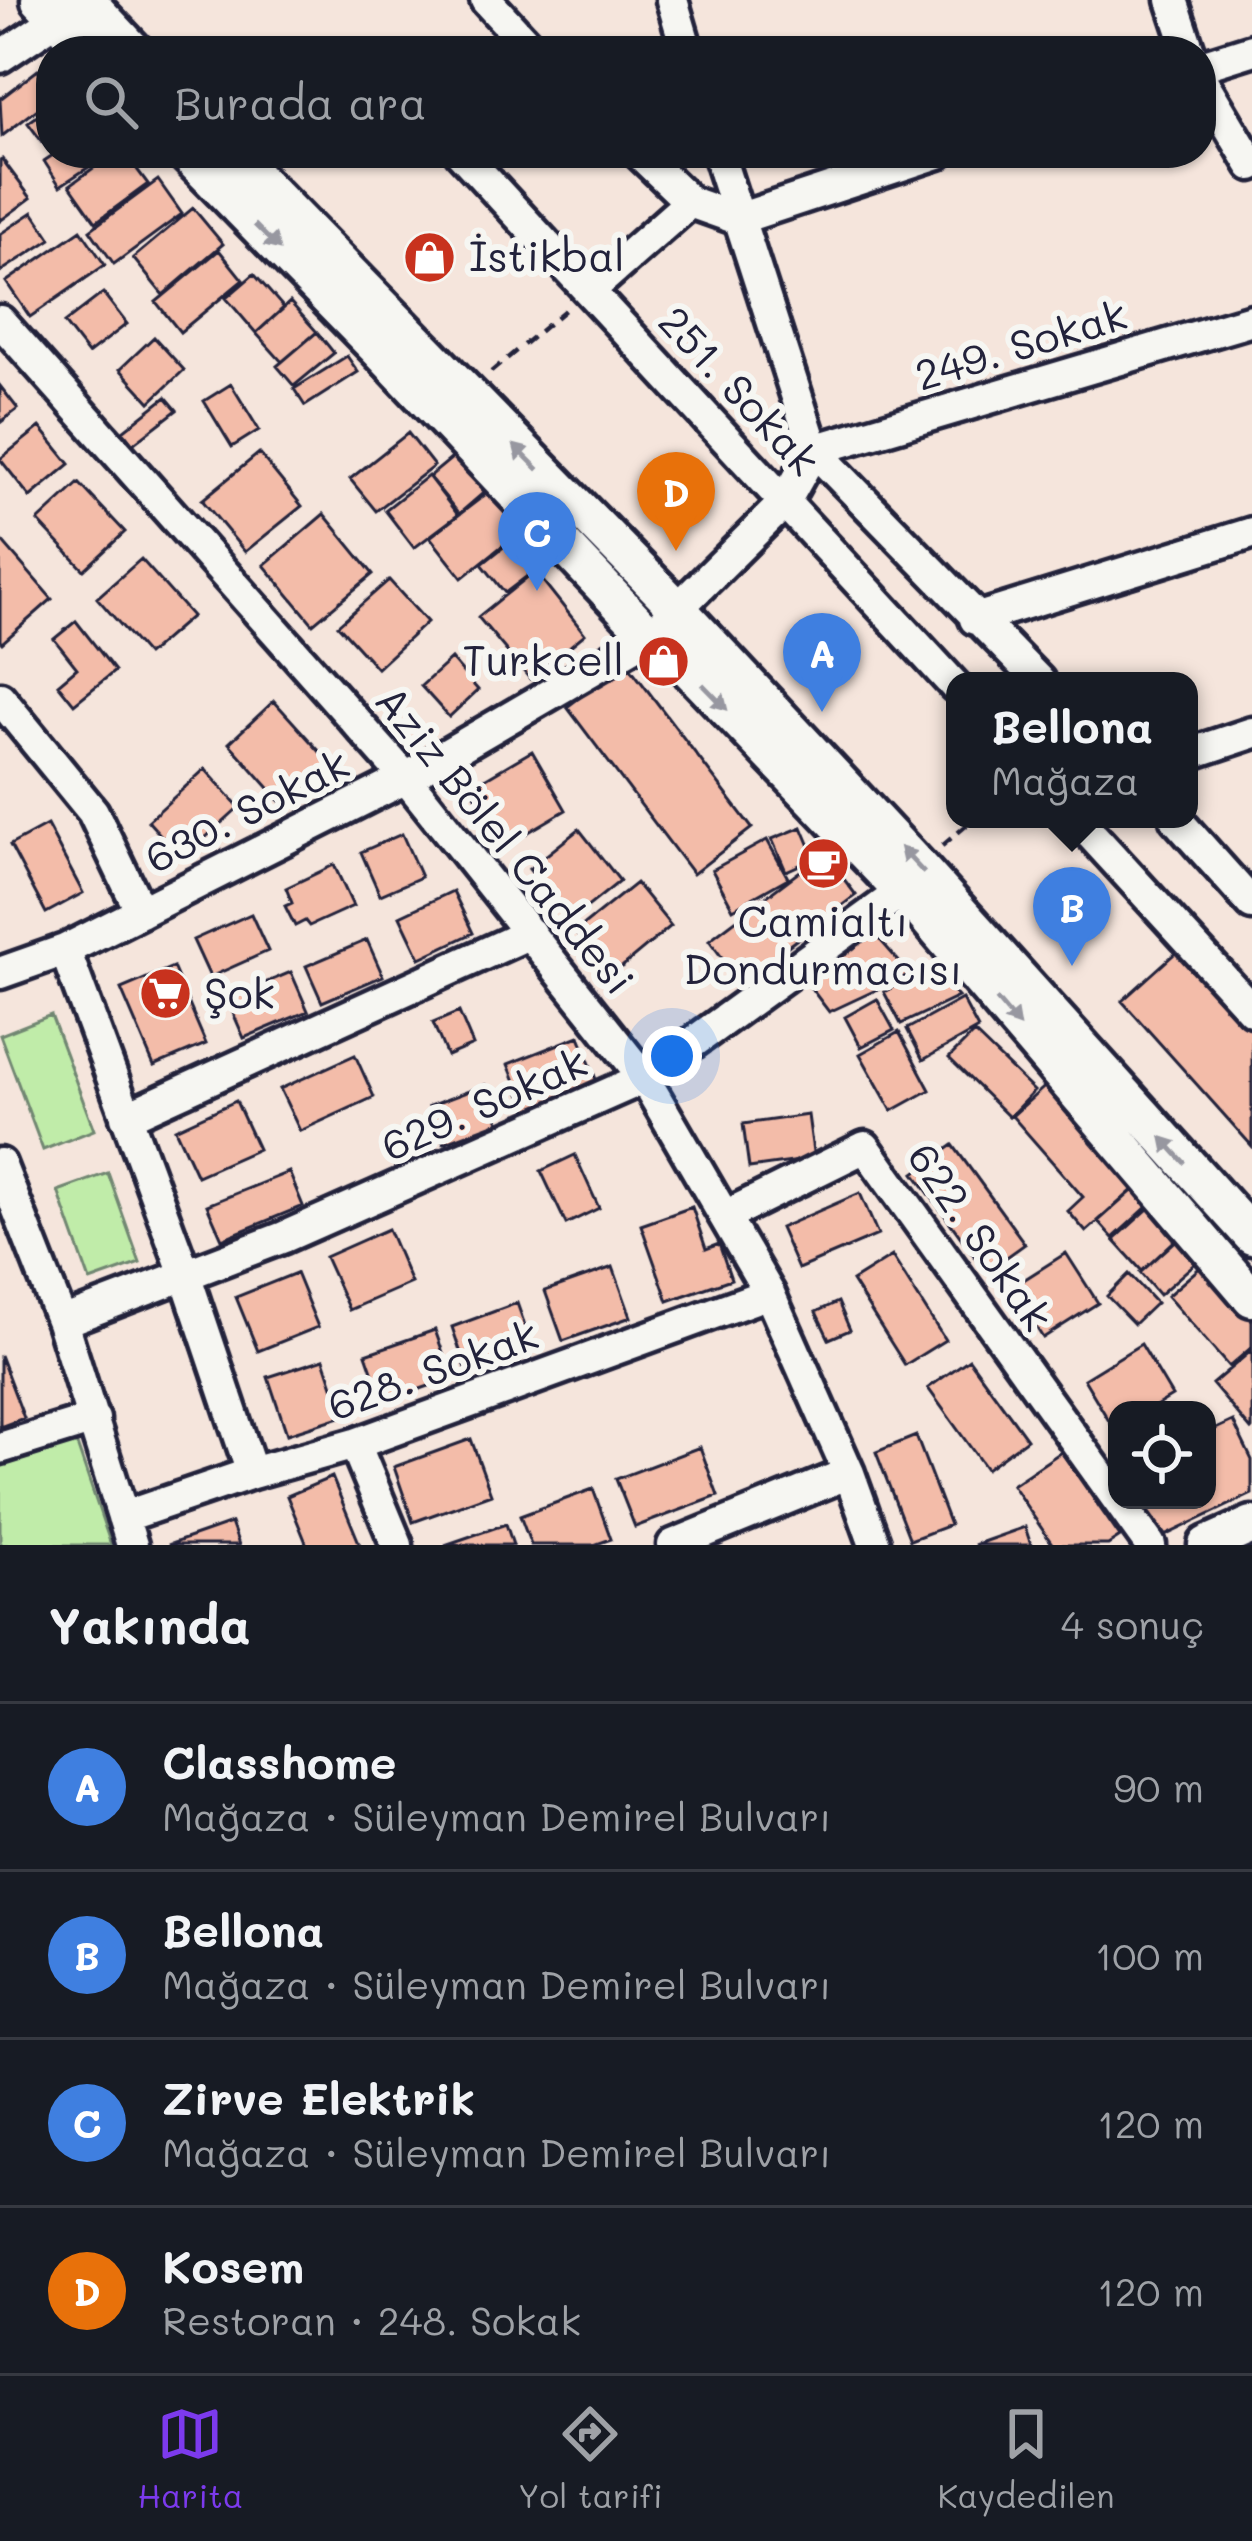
<!DOCTYPE html>
<html lang="tr">
<head>
<meta charset="utf-8">
<style>
  :root { --surface:#171b24; --page:#242831; --text:#f1f3f6; --muted:#9ea1a6; --line:#363941; --accent:#7c3aed }
  body { margin:0; font-family:Mali,sans-serif; background:var(--page); color:var(--text) }
  .controls { position:absolute; right:36px; bottom:36px; display:grid; overflow:hidden; border-radius:24px; box-shadow:0 3px 9px #0004 }
  .controls button { width:108px; height:108px; display:grid; place-items:center; padding:0; border:0; border-bottom:3px solid var(--line); background:var(--surface); color:var(--text); font:60px sans-serif }
  .you { position:absolute; left:672px; top:1056px; width:42px; height:42px; margin:-30px; border:9px solid #fff; border-radius:50%; background:#1a73e8; box-shadow:0 0 0 18px #1a73e833 }
  .badge { display:grid; place-items:center; width:78px; height:78px; border-radius:50%; background:var(--accent); color:#fff; font-size:39px; font-weight:700 }
  .pin { position:absolute; translate:-50% -99px; filter:drop-shadow(0 3px 6px #0008) }
  .pin::after { content:''; position:absolute; top:63px; width:42px; height:36px; background:inherit; clip-path:polygon(0 0,100% 0,50% 100%) }
  .popup { position:absolute; left:946px; top:672px; width:252px; height:156px; box-sizing:border-box; display:grid; place-content:center; border-radius:24px; background:var(--surface); filter:drop-shadow(0 3px 9px #0005); font-size:39px; white-space:nowrap; color:var(--muted) }
  .popup b { font-size:45px; color:var(--text) }
  .popup::after { content:''; position:absolute; left:50%; top:100%; margin-left:-24px; border:24px solid transparent; border-top-color:var(--surface) }
  .list { margin:0; padding:0; list-style:none }
  h2 { display:flex; justify-content:space-between; align-items:center; height:156px; margin:0; padding:0 48px; font-size:51px }
  h2 small { font-size:39px; font-weight:400; color:var(--muted) }
  .list li { display:grid; grid-template-columns:78px 1fr auto; gap:36px; align-items:center; box-sizing:border-box; height:168px; padding:0 48px; border-top:3px solid var(--line) }
  .list b { display:block; font-size:45px; white-space:nowrap }
  .list p { margin:0; font-size:39px; white-space:nowrap; color:var(--muted) }
  .list em { font-size:39px; font-style:normal; color:var(--muted) }
  .icon { flex:none; width:66px; height:66px; fill:none; stroke:currentColor; stroke-width:2; stroke-linecap:round; stroke-linejoin:round }
  .map { position:relative; flex:none; width:1252px; height:1545px; overflow:hidden }
  .search { position:absolute; background:var(--surface); box-shadow:0 3px 9px #0004; left:36px; right:36px; top:36px; height:132px; display:flex; align-items:center; gap:30px; box-sizing:border-box; padding:0 42px; border-radius:48px; color:var(--muted); font-size:45px }
  .sheet { height:828px; background:var(--surface) }
  nav { display:flex; justify-content:space-around; align-items:center; box-sizing:border-box; height:168px; border-top:3px solid var(--line); background:var(--surface); font-size:33px; color:var(--muted) }
  nav a { display:grid; justify-items:center; gap:6px }
  nav .on { color:var(--accent) }
  .map>svg:first-child { display:block }
  .green { fill:#c0eca9; stroke:#718772; stroke-width:3 }
  .building { fill:#f3bca9; stroke:#22223b; stroke-width:3 }
  .lines { fill:none; stroke-linecap:round; stroke-linejoin:round }
  .minor-casing { stroke:#22223b; stroke-width:39 }
  .major-casing { stroke:#22223b; stroke-width:45 }
  .path { stroke:#22223b; stroke-width:4.5; stroke-dasharray:12 9; stroke-linecap:butt }
  .minor { stroke:#f6f6f2; stroke-width:30 }
  .major { stroke:#f6f6f2; stroke-width:36 }
  .oneway { fill:#9797a0 }
  .labels { text-anchor:middle; stroke-width:12; stroke-linejoin:round; paint-order:stroke }
  .poi-label { font-size:42px; fill:#22223b; stroke:#f6f6f2; text-anchor:start }
  .street-label { font-size:42px; fill:#22223b; stroke:#f6f6f2 }
</style>
</head>
<body>
<div class="map">
<svg width="1252" height="1545" viewBox="0 0 1252 1545">
  <rect width="100%" height="100%" fill="#f5e5dc"/>
  <filter id="ink" filterUnits="userSpaceOnUse"><feTurbulence type="fractalNoise" baseFrequency=".00833" numOctaves="2"/><feDisplacementMap in="SourceGraphic" scale="24" xChannelSelector="R" yChannelSelector="G"/><feConvolveMatrix kernelMatrix="1 2 1 2 8 2 1 2 1" color-interpolation-filters="sRGB"/></filter>
  <g filter="url(#ink)">
    <path class="green" d="M51,1015L94,1130L43,1150L0,1035Z
      M108,1173L140,1263L90,1281L58,1191Z
      M75,1439L111,1545H0V1466Z"/>
    <path class="building" d="M51,60V99L2,136L0,99Z
      M51,105V150L49,151L28,123Z
      M56,153H110L60,186L44,161Z
      M114,153H125L148,184L96,222L70,185Z
      M2,159L31,198L0,221V160Z
      M158,180L182,214L114,264L90,230Z
      M193,208L223,244L163,295L133,258Z
      M33,212L51,239L0,272V234Z
      M81,230L105,265L30,317L6,282Z
      M219,250L243,280L180,332L156,302Z
      M254,274L284,308L256,333L226,298Z
      M103,293L127,324L88,354L64,323Z
      M290,302L317,332L282,362L256,333Z
      M317,332L334,353L294,386L277,366Z
      M154,337L184,370L150,402L120,369Z
      M347,356L358,372L305,406L294,389Z
      M231,384L259,430L232,447L204,401Z
      M0,386L18,409L0,423Z
      M166,397L177,410L133,444L123,431Z
      M40,427L70,464L30,497L0,459Z
      M408,433L434,466L376,511L350,479Z
      M259,453L302,506L245,552L202,500Z
      M458,453L488,489L459,514L429,477Z
      M428,476L458,515L414,548L385,510Z
      M79,483L125,532L84,570L38,521Z
      M490,491L521,531L462,578L430,537Z
      M324,514L373,574L313,624L264,565Z
      M0,539L52,599L2,643L0,641Z
      M511,541L534,571L505,593L482,564Z
      M141,559L192,616L147,655L97,598Z
      M535,571L585,634L530,679L478,617Z
      M389,580L427,622L377,668L338,625Z
      M76,621L115,671L74,704L58,684L77,668L54,639Z
      M451,659L478,690L449,717L421,686Z
      M626,662L752,828L693,874L567,707Z
      M274,701L330,763L284,805L229,743Z
      M532,751L566,810L505,846L471,787Z
      M205,769L239,807L182,859L148,821Z
      M47,825L83,893L46,913L10,845Z
      M802,827L815,858L786,871L772,839Z
      M579,829L620,881L570,921L529,869Z
      M402,834L421,877L380,895L361,852Z
      M767,840L788,878L733,909L712,870Z
      M824,853L856,895L740,982L709,940Z
      M334,865L353,906L309,926L305,921L295,926L285,906L292,903L286,888Z
      M636,883L671,926L611,976L575,932Z
      M453,891L473,933L420,958L400,916Z
      M251,914L268,951L210,977L193,940Z
      M874,933L910,974L829,1012L804,979Z
      M367,940L383,976L322,1002L306,966Z
      M1182,947L1252,1025V1146L1122,1001Z
      M931,966L958,997L901,1024L884,992Z
      M173,967L206,1044L154,1066L121,989Z
      M291,972L308,1011L244,1038L227,999Z
      M877,999L894,1030L861,1047L845,1017Z
      M962,999L978,1029L923,1060L907,1029Z
      M459,1012L473,1045L447,1056L433,1023Z
      M899,1032L930,1090L892,1111L860,1054Z
      M974,1033L1034,1091L1009,1117L949,1058Z
      M579,1036L597,1082L527,1110L508,1064Z
      M355,1055L374,1097L300,1131L280,1089Z
      M1050,1082L1140,1184L1086,1232L1068,1211L1083,1197L1012,1116Z
      M485,1085L499,1122L444,1143L429,1106Z
      M236,1101L258,1149L197,1176L175,1129Z
      M808,1115L814,1159L749,1168L743,1124Z
      M953,1145L1025,1244L986,1272L914,1173Z
      M575,1155L599,1208L566,1224L541,1171Z
      M289,1172L303,1206L222,1239L207,1205Z
      M1135,1188L1149,1205L1113,1238L1098,1221Z
      M860,1193L878,1235L798,1269L780,1228Z
      M1158,1200L1186,1230L1142,1271L1114,1240Z
      M692,1207L706,1249L719,1244L731,1279L668,1301L641,1225Z
      M388,1229L411,1283L349,1310L325,1257Z
      M1179,1238L1199,1260L1159,1295L1140,1273Z
      M1066,1253L1098,1303L1043,1338L1011,1288Z
      M892,1256L945,1340L905,1365L852,1281Z
      M1204,1264L1252,1320V1347L1229,1367L1167,1296Z
      M613,1267L631,1317L563,1341L545,1291Z
      M296,1273L318,1327L258,1351L236,1297Z
      M1129,1274L1156,1303L1134,1324L1107,1296Z
      M838,1302L850,1330L829,1339L816,1312Z
      M517,1303L533,1348L467,1371L452,1327Z
      M435,1330L452,1378L383,1402L366,1354Z
      M1141,1344L1172,1396L1149,1410H1117L1115,1431L1084,1379Z
      M1252,1350V1429L1251,1430L1212,1384Z
      M0,1355L24,1418L0,1427Z
      M324,1359L343,1416L287,1434L268,1377Z
      M969,1359L1027,1439L986,1469L928,1388Z
      M1233,1421L1252,1460V1494L1158,1539L1139,1500H1207V1433Z
      M916,1436L950,1525L910,1540L876,1452Z
      M471,1439L491,1494L413,1522L394,1467Z
      M700,1447L718,1496L635,1527L616,1479Z
      M1061,1452L1120,1537L1108,1545H1053L1012,1485Z
      M332,1477L360,1545H307L287,1496Z
      M593,1489L611,1539L594,1545H531L520,1516Z
      M231,1523L239,1545H168Z
      M506,1524L513,1545H445Z
      M1025,1527L1031,1545H974Z"/>
    <g class="lines">
      <defs>
        <path id="minor" d="M486,0L533,51
          M672,0L687,51
          M1172,0L1189,51
          M0,57L57,19L68,0
          M1201,66L1252,50
          M1201,79L1252,165
          M461,153L955,686
          M639,153L690,202L738,219L938,153
          M718,153L814,450L1039,681
          M589,291L690,202
          M0,321L406,778L644,1078L769,1293L849,1473L875,1545
          M814,450L1252,320
          M975,619L1252,533
          M0,698L93,812L141,912
          M1189,754L1252,733
          M1077,819L1252,1010
          M1176,819L1252,904
          M65,950L185,1274L252,1473
          M0,973L65,950L406,778L650,636L785,502L814,450
          M126,1117L530,933
          M0,1164L62,1322L132,1545
          M727,1215L865,1147L1150,1545
          M62,1322L284,1237L644,1078L901,892
          M355,1444L397,1545
          M0,1448L94,1419
          M123,1517L252,1473L355,1444L769,1293
          M673,1545L849,1473"/>
        <path id="major" d="M40,0L88,51
          M86,0L134,51
          M186,153L377,348L650,636L687,667L923,913L1252,1298
          M232,153L676,607L918,866L1252,1236
          M1207,1545L1252,1525"/>
      </defs>
      <use href="#minor" class="minor-casing"/>
      <use href="#major" class="major-casing"/>
      <path class="path" d="M491,372L565,310
        M942,846L974,819"/>
      <use href="#minor" class="minor"/>
      <use href="#major" class="major"/>
    </g>
    <defs><path id="oneway-solid" d="M-6-.8H1V-3.2L6.5 0L1 3.2V.8H-6Z" transform="scale(3)"/></defs>
    <g class="oneway">
      <use href="#oneway-solid" transform="translate(267 237) rotate(45)"/>
      <use href="#oneway-solid" transform="translate(526 457) rotate(-135)"/>
      <use href="#oneway-solid" transform="translate(715 697) rotate(46)"/>
      <use href="#oneway-solid" transform="translate(912 860) rotate(-133)"/>
      <use href="#oneway-solid" transform="translate(1008 1013) rotate(50)"/>
      <use href="#oneway-solid" transform="translate(1173 1150) rotate(-132)"/>
    </g>
  </g>
  <defs>
    <symbol id="shop-disc" viewBox="-11 -11 22 22"><circle r="9.5" fill="#c8321e" stroke="#f6f6f2"/><path d="M-5-2.5h2.3a2.7 3.5 0 0 1 5.4 0H5L5.5 6h-11ZM-1.5-2.5h3a1.5 2.3 0 0 0-3 0Z" fill="#fff"/></symbol>
    <symbol id="cafe-disc" viewBox="-11 -11 22 22"><circle r="9.5" fill="#c8321e" stroke="#f6f6f2"/><path d="M-5.5-4.5H6V0H3Q3 3.5 0 3.5H-2.5Q-5.5 3.5-5.5 0ZM3-3.2v2h1.7v-2ZM-6 4.5H4V6H-6Z" fill="#fff"/></symbol>
    <symbol id="supermarket-disc" viewBox="-11 -11 22 22"><circle r="9.5" fill="#c8321e" stroke="#f6f6f2"/><path d="M-6-5.5h2.5l.6 2H6L4.5 2H-2.5L-4.4-4H-6ZM-1.5 3.2a1.3 1.3 0 1 0 .1 0ZM3 3.2a1.3 1.3 0 1 0 .1 0Z" fill="#fff"/></symbol>
  </defs>
  <g fill-rule="evenodd">
    <use href="#shop-disc" x="400" y="228" width="59" height="59"/>
    <use href="#shop-disc" x="634" y="632" width="59" height="59"/>
    <use href="#cafe-disc" x="794" y="834" width="59" height="59"/>
    <use href="#supermarket-disc" x="136" y="964" width="59" height="59"/>
  </g>
  <g class="labels">
    <g class="poi-label">
      <text x="469" y="272">İstikbal</text>
      <text x="624" y="676" text-anchor="end">Turkcell</text>
      <text x="823" y="937" text-anchor="middle">Camialtı<tspan x="823" dy="48">Dondurmacısı</tspan></text>
      <text x="204" y="1009">Şok</text>
    </g>
    <g class="street-label">
      <text transform="translate(1021 345) rotate(-17)" y="15">249. Sokak</text>
      <text transform="translate(739 391) rotate(47)" y="15">251. Sokak</text>
      <text transform="translate(247 811) rotate(-27)" y="15">630. Sokak</text>
      <text transform="translate(505 840) rotate(51)" y="15">Aziz Bölel Caddesi</text>
      <text transform="translate(484 1104) rotate(-24)" y="15">629. Sokak</text>
      <text transform="translate(980 1237) rotate(55)" y="15">622. Sokak</text>
      <text transform="translate(433 1370) rotate(-20)" y="15">628. Sokak</text>
    </g>
  </g>
</svg>
<div class="controls">
<button><svg class="icon" aria-label="locate" viewBox="0 0 24 24"><circle cx="12" cy="12" r="6"/><path d="M12 2v4M12 18v4M2 12h4M18 12h4"/></svg></button>
</div>
<div class="you"></div>
<div class="pin badge" style="left:822px;top:712px;background:#3f7fe0">A</div>
<div class="pin badge" style="left:1072px;top:966px;background:#3f7fe0">B</div>
<div class="popup"><b>Bellona</b>Mağaza</div>
<div class="pin badge" style="left:537px;top:591px;background:#3f7fe0">C</div>
<div class="pin badge" style="left:676px;top:551px;background:#e8710a">D</div>
<div class="search"><svg class="icon" aria-label="search" viewBox="0 0 24 24"><circle cx="10" cy="10" r="6"/><path d="M15 15l6 6"/></svg>Burada ara</div>
</div>
<section class="sheet">
<h2>Yakında<small>4 sonuç</small></h2>
<ul class="list">
<li><span class="badge" style="background:#3f7fe0">A</span><div><b>Classhome</b><p>Mağaza · Süleyman Demirel Bulvarı</p></div><em>90 m</em></li>
<li><span class="badge" style="background:#3f7fe0">B</span><div><b>Bellona</b><p>Mağaza · Süleyman Demirel Bulvarı</p></div><em>100 m</em></li>
<li><span class="badge" style="background:#3f7fe0">C</span><div><b>Zirve Elektrik</b><p>Mağaza · Süleyman Demirel Bulvarı</p></div><em>120 m</em></li>
<li><span class="badge" style="background:#e8710a">D</span><div><b>Kosem</b><p>Restoran · 248. Sokak</p></div><em>120 m</em></li>
</ul>
</section>
<nav>
<a class="on"><svg class="icon" aria-label="map" viewBox="0 0 24 24"><path d="M3 6l6-2 6 2 6-2v14l-6 2-6-2-6 2zM9 4v14M15 6v14"/></svg>Harita</a>
<a><svg class="icon" aria-label="directions" viewBox="0 0 24 24"><path d="M12 3l9 9-9 9-9-9zM9 14v-3h6M13 9l2 2-2 2"/></svg>Yol tarifi</a>
<a><svg class="icon" aria-label="saved" viewBox="0 0 24 24"><path d="M7 4h10v16l-5-4-5 4z"/></svg>Kaydedilen</a>
</nav>
</body>
</html>
